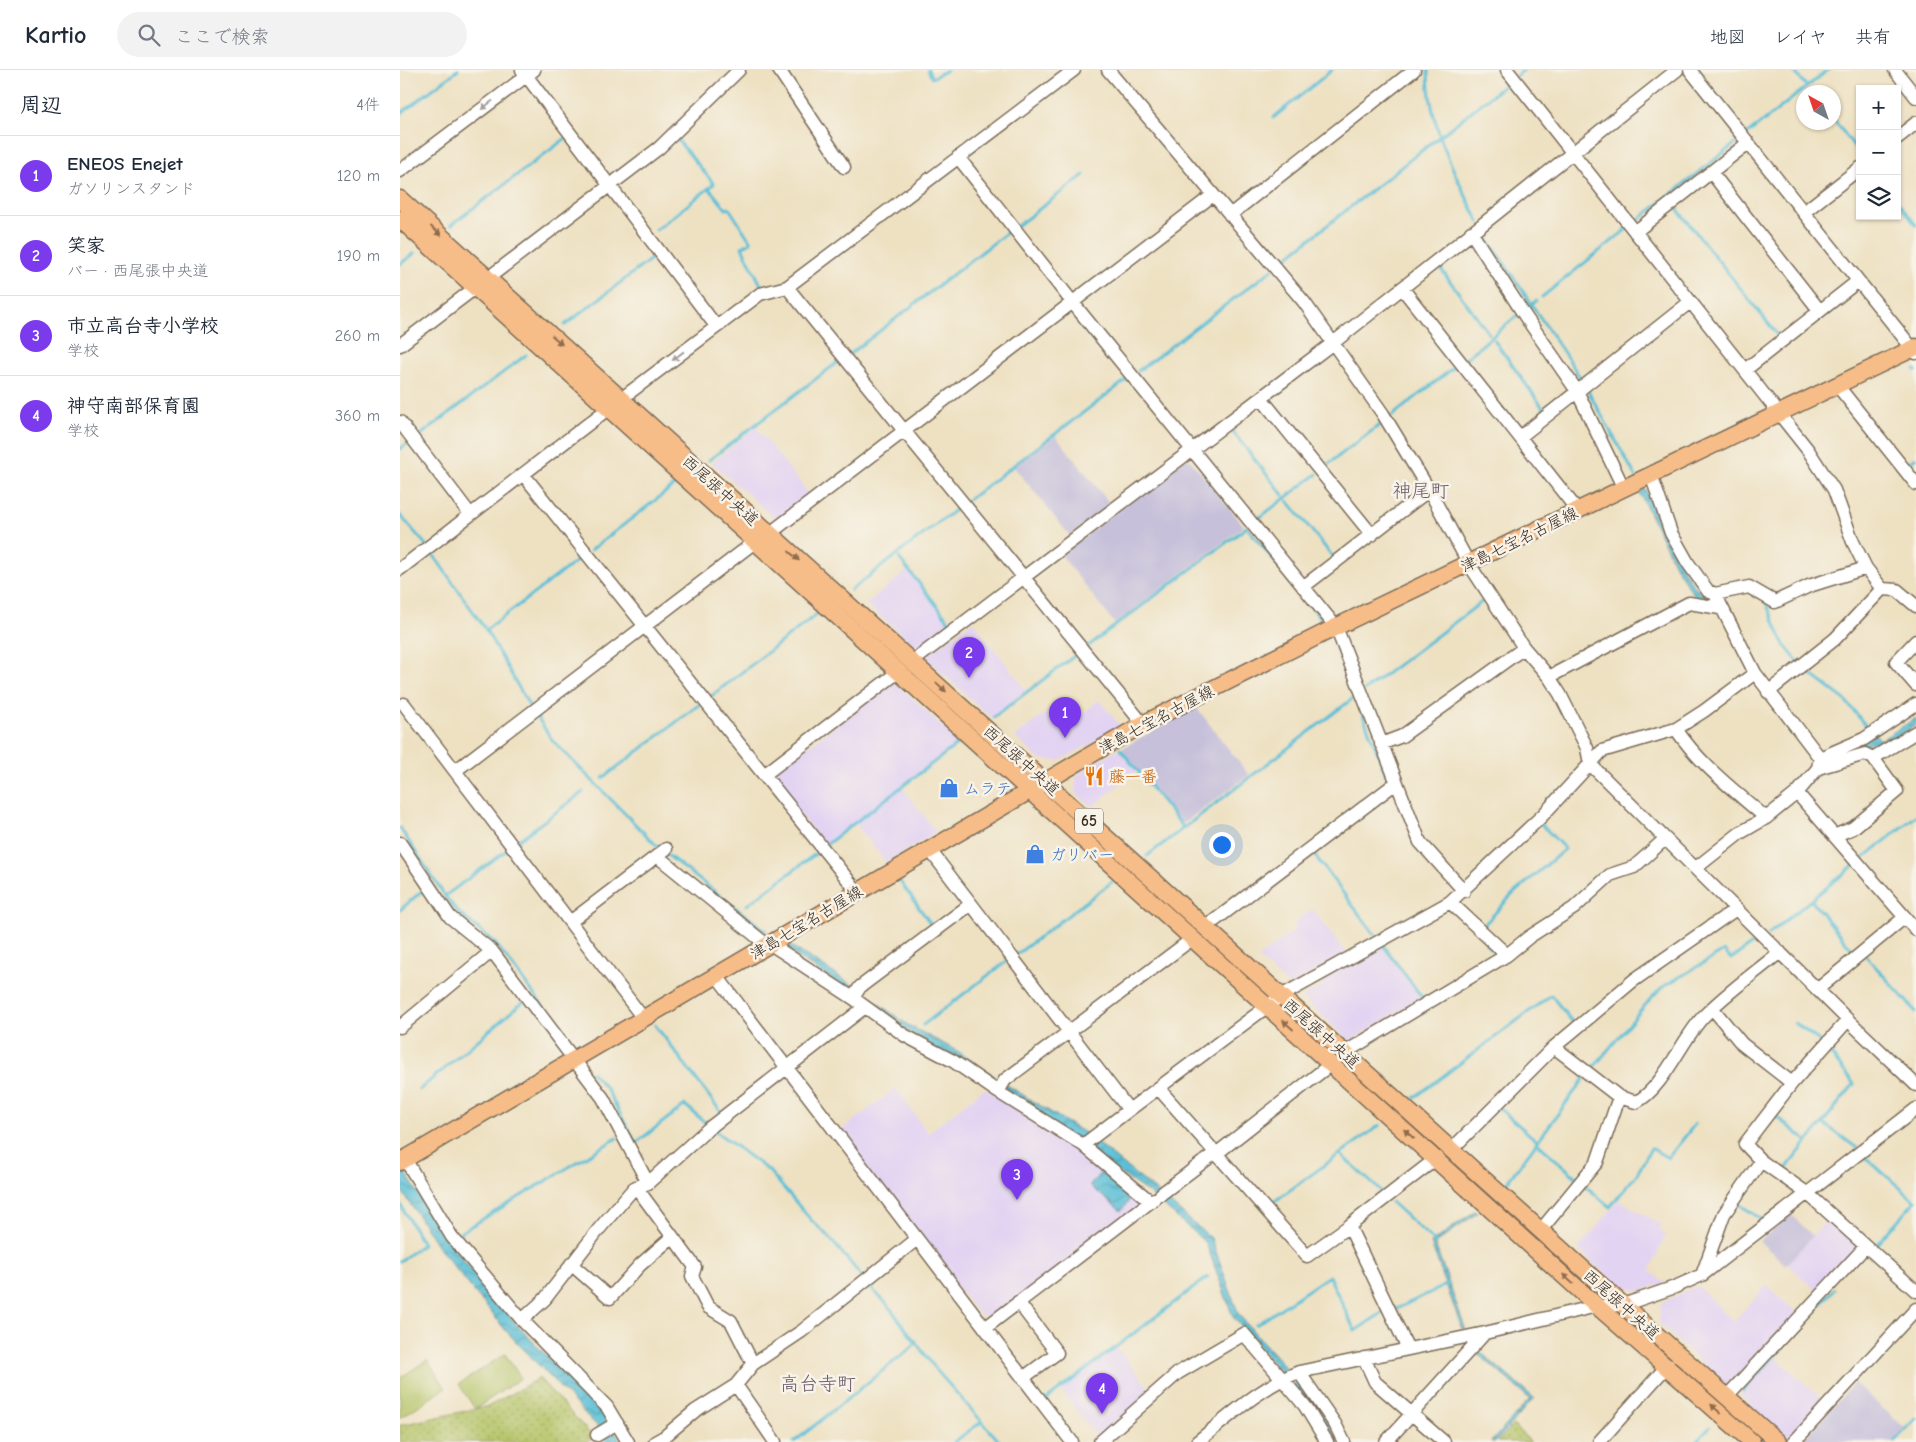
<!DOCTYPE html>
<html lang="ja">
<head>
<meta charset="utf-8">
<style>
  :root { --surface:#fff; --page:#f2f2f3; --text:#1f2937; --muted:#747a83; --line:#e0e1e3; --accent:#7c3aed }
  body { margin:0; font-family:"Comic Neue","Klee One",sans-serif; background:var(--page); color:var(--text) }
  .controls { position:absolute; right:15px; top:15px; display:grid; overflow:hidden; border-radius:0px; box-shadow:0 1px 4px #0004 }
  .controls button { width:45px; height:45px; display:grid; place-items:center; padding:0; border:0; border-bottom:1px solid var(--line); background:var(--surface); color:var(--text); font:25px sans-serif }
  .compass { position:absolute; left:1396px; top:15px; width:45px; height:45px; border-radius:50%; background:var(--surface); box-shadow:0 1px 4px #0004; rotate:320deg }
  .you { position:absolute; left:821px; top:774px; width:18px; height:18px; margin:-12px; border:4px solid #fff; border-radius:50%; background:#1a73e8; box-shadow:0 0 0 8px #1a73e833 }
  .badge { display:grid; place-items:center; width:32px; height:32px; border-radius:50%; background:var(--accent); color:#fff; font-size:16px; font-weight:700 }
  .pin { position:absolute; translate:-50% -41px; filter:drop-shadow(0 1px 2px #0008) }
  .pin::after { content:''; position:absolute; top:26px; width:18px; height:15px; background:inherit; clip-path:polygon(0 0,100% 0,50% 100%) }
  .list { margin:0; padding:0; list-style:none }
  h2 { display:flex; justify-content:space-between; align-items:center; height:65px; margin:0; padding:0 20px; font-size:21px }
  h2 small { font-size:16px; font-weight:400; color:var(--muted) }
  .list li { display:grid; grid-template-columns:32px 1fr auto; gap:15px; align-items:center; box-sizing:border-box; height:80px; padding:0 20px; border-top:1px solid var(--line) }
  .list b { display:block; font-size:19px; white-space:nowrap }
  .list p { margin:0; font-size:16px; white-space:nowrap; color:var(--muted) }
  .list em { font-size:16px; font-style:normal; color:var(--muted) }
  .icon { flex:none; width:28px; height:28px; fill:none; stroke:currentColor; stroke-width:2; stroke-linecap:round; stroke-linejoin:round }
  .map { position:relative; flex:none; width:1516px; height:1372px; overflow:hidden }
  header { display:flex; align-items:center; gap:30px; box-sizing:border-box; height:70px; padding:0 25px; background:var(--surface); border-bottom:1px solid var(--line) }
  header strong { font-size:24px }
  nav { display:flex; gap:28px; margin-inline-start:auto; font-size:18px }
  .search { width:350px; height:45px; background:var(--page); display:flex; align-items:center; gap:12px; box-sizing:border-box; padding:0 18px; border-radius:28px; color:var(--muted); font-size:19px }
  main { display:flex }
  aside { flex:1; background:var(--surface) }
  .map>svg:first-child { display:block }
  .built { fill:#e3d3f2 }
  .industrial { fill:#c6c0da }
  .grass { fill:url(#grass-dots); stroke:#777642 }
  .garden { fill:#b3c365; stroke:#777642 }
  .water { fill:url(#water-waves); stroke:#4a747a }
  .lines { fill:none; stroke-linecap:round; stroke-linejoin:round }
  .stream { stroke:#5abfd7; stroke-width:3 }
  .minor-casing { stroke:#7a6a57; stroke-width:15 }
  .major-casing { stroke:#7a6a57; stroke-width:19 }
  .minor { stroke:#fff; stroke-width:12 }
  .major { stroke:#f7bd88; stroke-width:16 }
  .oneway { fill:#a79f9a }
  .oneway2 { fill:#906c4e }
  .labels { text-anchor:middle; stroke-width:5; stroke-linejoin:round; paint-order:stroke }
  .shield { fill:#f7f3e8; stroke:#73665b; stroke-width:1 }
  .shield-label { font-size:15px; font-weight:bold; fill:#3b2a1e }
  .street-label { font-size:16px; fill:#3b2a1e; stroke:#f7f3e8 }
  .food-label { font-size:16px; fill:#c56008; stroke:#f7f3e8; text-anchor:start }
  .shop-label { font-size:16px; fill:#366cbe; stroke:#f7f3e8; text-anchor:start }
  .quarter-label { font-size:19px; fill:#6b5c6b; stroke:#f7f3e8 }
</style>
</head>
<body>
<header>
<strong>Kartio</strong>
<div class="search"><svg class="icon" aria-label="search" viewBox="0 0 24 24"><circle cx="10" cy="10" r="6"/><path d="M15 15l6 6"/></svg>ここで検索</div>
<nav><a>地図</a><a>レイヤ</a><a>共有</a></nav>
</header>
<main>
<aside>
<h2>周辺<small>4件</small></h2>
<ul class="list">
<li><span class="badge">1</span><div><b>ENEOS Enejet</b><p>ガソリンスタンド</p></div><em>120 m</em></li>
<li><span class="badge">2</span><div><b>笑家</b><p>バー · 西尾張中央道</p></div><em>190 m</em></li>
<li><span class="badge">3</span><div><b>市立高台寺小学校</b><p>学校</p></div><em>260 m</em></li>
<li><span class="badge">4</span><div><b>神守南部保育園</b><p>学校</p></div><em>360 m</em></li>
</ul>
</aside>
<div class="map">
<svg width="1516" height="1372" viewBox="0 0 1516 1372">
  <defs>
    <pattern id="grass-dots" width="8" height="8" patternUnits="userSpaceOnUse" patternTransform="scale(1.25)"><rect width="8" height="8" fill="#b3c365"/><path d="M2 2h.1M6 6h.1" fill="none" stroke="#939f53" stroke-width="1.8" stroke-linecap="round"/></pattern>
    <pattern id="water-waves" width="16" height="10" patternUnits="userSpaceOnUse" patternTransform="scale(1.25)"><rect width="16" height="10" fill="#5abfd7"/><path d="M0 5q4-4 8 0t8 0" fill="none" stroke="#4c9bae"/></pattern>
  </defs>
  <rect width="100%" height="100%" fill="#f7f3e8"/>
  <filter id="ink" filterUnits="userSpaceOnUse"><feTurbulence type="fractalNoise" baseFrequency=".02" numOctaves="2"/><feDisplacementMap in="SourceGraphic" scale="10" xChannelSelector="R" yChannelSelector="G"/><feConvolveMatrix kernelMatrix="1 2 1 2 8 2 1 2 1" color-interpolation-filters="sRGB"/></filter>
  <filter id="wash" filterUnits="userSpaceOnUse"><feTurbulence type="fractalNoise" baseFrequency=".0096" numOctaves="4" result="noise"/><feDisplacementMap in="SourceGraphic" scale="20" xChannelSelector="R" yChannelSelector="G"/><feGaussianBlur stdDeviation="1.12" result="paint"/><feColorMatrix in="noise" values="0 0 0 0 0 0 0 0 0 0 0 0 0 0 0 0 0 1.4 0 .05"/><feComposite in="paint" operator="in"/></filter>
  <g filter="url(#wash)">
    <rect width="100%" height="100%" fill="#eee1c2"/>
    <path class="built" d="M356,357L410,425L378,451L312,393Z
      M507,501L552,556L520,580L466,534Z
      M573,551L626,620L592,648L528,590L527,586Z
      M495,612L559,672L501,716L536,762L486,793L454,752L424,775L371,708L372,703Z
      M666,627L681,645L699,630L721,657L659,691L639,689L615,667Z
      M718,680L736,701L692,737L675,722L676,707L689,696Z
      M912,839L947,884L892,915L887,914L858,888L896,859L893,854Z
      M981,876L1021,929L950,971L902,927L924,915L920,908Z
      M496,1018L528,1063L585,1018L676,1075L742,1128V1133L594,1247L579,1245L439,1062Z
      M1219,1130L1262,1155L1259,1160L1266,1164L1250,1201L1266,1213L1238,1221L1216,1214L1178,1179Z
      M1428,1149L1457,1175V1182L1419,1223L1387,1194Z
      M1367,1215L1399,1245L1333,1315L1327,1316L1259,1253L1261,1233L1297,1216L1334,1251Z
      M716,1277L751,1320L698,1369L661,1320Z
      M1375,1287L1425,1332L1393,1368H1386L1340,1325Z"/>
    <path class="industrial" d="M656,366L711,435L670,466L614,397Z
      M784,389L790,390L844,456L715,554L661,485Z
      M796,637L849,705L782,754L721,679Z
      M1391,1145L1413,1166L1386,1195L1359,1171Z
      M1454,1313L1505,1358L1492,1372H1402Z"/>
    <path class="grass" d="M139,1308L194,1368L187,1372H0V1355L89,1336Z
      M1113,1355L1131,1372H1097Z"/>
    <path class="garden" d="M105,1284L121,1308L75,1339L59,1314Z
      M27,1290L46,1318L0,1348V1308Z"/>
    <path class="water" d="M1245,419C1257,444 1285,519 1309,528L1310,531L1297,529L1277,499L1239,422Z
      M1516,648V655L1481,677L1471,673L1427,691L1475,664L1481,670Z
      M388,874L460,920L508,955L559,982L607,1015L686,1064L756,1121L811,1168L839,1245L886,1298L881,1302L833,1247L806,1173L749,1123L383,877Z
      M0,1094L47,1170L117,1255L205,1347L221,1372H207L197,1356L107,1262L39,1178L0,1118Z
      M701,1102L732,1127L721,1141L690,1116Z
      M1075,1141L1077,1143L1035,1174L1065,1258L1062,1259L1031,1173Z
      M1078,1280L1134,1328L1095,1372H1091L1130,1329L1076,1282Z
      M898,1311L912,1326L939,1372H932L892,1316Z"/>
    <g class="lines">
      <path class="stream" d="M528,0L532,8L547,0
        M1028,0C1028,53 1055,106 1079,152
        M1393,0L1407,17
        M1116,6L1124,0
        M1411,22H1412
        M0,44L58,0
        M873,48L932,0
        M1434,50L1460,84
        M1346,65L1428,0
        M309,118L326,139L329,138L351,172L342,177L362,217
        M1497,131L1516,155
        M1275,136L1379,267
        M51,155L166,68
        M1232,155L1341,69
        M617,156L684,105
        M256,160L314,114L276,68
        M1082,160L1184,313
        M0,194L15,183
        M877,195L1111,10
        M1038,195L1089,264
        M1142,227L1227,159
        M1128,237L1136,231
        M165,255L255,186
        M1094,270L1146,342
        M450,284L609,161L612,164
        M1064,290L1119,244
        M1515,300L1516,301
        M738,301L873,199
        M1187,319L1236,407
        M992,346L1058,294
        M829,357L883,425
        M16,364L18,367L126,285
        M0,379L8,373
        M309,390L442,289
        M1507,393L1516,388
        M923,398L981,354
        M568,430L729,308
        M888,431L933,487
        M0,445L26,475
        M855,451L917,404
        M849,460L922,550
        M30,480L86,560L131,639
        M191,480L275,415
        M499,488L553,556
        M451,520L559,437
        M1366,533L1384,575L1400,594
        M86,560L183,486
        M934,571L989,712
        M687,577L847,457
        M1404,599L1445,630L1470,661
        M965,620L1083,531
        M310,627L417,544
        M135,644L153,671L261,780
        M594,647L677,584
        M720,679L783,757
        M203,708L300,634
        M0,758L45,826
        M116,772L183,722
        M427,774L559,673
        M108,779L45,826L58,842L95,873L168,969
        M913,783L975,865
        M266,784L366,861
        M747,786L956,626
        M1461,790L1516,746
        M499,810L533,857
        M1411,830L1455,883
        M347,835L418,782
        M0,840L23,820
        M1082,857L1113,824L1165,779L1141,754
        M1369,864L1453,796
        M1086,874L1097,885L1095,888
        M983,875L1024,930
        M617,884L712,812
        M1466,886L1516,942
        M1395,953L1422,973
        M255,955L321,1042
        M523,955L607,891
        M1193,998L1252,927L1266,915L1324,881L1331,889L1358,870
        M191,1002L206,1018L236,1073L285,1035L307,1054
        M19,1020L123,932
        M1014,1028L1151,925L1174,954
        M1099,1038L1138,1072
        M1374,1045L1408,1072
        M1423,1053L1457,1078
        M314,1060L369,1101L411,1150L428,1166L463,1208
        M1137,1073L1177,1108
        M940,1084L983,1123
        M1465,1087L1515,1131
        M1384,1101L1454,1014L1427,979
        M1108,1111L1184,1009
        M1184,1115L1210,1137L1237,1104L1251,1078L1268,1088L1295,1054
        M991,1132L1035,1172
        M1337,1133L1363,1150
        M0,1134L23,1174L0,1191
        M868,1136L980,1055
        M58,1164L217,1068
        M1475,1176L1516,1130
        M466,1213L487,1234L538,1302L600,1372
        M994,1240L1048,1214
        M856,1255L929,1206L955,1261L985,1241
        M1343,1321L1434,1219
        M646,1330L808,1207
        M394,1372L512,1277L516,1271
        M554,1372L580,1353
        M1296,1372L1310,1357
        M1494,1372L1516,1348"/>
    </g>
  </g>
  <g filter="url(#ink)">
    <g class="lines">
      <defs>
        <path id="minor" d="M122,0L316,256
          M379,0L444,97
          M708,0L904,232L983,344L1029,420L1069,494L1124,578L1149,607L1160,624L1187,678L1190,694L1448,950L1516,1015
          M1107,0L1408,380L1434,420L1453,472L1466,498L1409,516L1375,532L1349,517L1315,524L1308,521L1288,493L1271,463L1251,405
          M1290,0L1516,283
          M1495,0L1516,27
          M1497,68L1516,53
          M558,87L673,233L936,557L1020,772L1064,821
          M0,101L134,0
          M1311,102L1420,241
          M1404,142L1460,98
          M830,145L1014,0
          M1071,162L1125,246L1177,321L1224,419
          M1235,162L1348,73
          M387,217L743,654
          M1002,218L1178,441
          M0,275L259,78L339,0
          M1345,300L1458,211
          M1437,315L1516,414
          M861,328L972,465
          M221,329L360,224L387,217L674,0
          M0,352L70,444
          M1120,367L1290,232
          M123,404L457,821
          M369,464L813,125
          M1466,498L1482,519L1497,520L1516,536
          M0,499L209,338
          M903,517L1029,420
          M1315,524L1355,603L1420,688L1418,698L1397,723L1516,860
          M1516,571L1496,592L1516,615
          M512,592L933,273L1277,0
          M1149,607L1289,533L1320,538
          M1368,622L1435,569L1482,519
          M4,634L55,701
          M1276,659C1300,695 1334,720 1366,748
          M981,674L1002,666L1124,578
          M1420,688L1464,669L1516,634
          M1418,698L1465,684L1473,688L1516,662
          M364,705L498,602
          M1434,766L1453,758L1497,721L1473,688
          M0,773L50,847L92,881L203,1028L248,1113
          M529,779L729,1040L881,926L1050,832L1142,746L1202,681L1276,659L1304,641L1355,603
          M257,786L367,875
          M1296,798L1340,763L1366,748L1397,723
          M1050,832L1107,885
          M170,852L266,779
          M806,857L996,713
          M369,873L453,928L504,965L553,991L598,1022L683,1075L750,1131
          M316,905L672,1372
          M1418,919L1505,847
          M453,928L460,917L571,834
          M1313,939L1342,974L1392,1013
          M243,948L55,701L356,471
          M1448,950L1392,1013L1345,1074L1361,1091L1408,1124L1516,1221
          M0,957L92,881
          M1154,977L1219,1027L1236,1032C1263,1019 1282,969 1303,947C1326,923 1355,903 1380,882
          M944,983L1107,885L1129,867L1174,838L1210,805L1234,797L1265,769
          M759,1019L907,1186L949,1156
          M598,1022L605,1010L792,869
          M683,1075L729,1040
          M1051,1080L1154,977L1234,910L1336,839
          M816,1084L931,994
          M5,1089L52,1167L122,1250L207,1337L228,1372
          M236,1117L295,1197L292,1206L308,1237L331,1251L353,1294
          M761,1124L815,1083
          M1140,1161L1197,1092L1219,1027
          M171,1194L210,1228L240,1195L272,1167
          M1302,1205L1324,1144L1361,1091
          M618,1232L657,1283L623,1308
          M122,1250L145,1229L199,1159L234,1118L248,1113L308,1059L465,937
          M585,1258L754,1129
          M1008,1279L949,1156L1037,1088
          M964,1288L975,1312L1044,1372
          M899,1302L935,1354L944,1372
          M336,1315L375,1372
          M1327,1326L1466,1176
          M197,1365L217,1353
          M255,1372L264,1367L295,1341L336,1315L353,1294L402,1261L517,1169
          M700,1372L778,1303L844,1264L905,1336L927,1372
          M797,1372C830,1346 860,1317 899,1302L1085,1263L1197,1236L1223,1235L1275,1217L1302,1205L1516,1039
          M986,1372L1085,1263
          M1199,1372L1268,1295
          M1394,1372L1516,1239"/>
        <path id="major" d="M0,129L1223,1235L1378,1372
          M0,149L1197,1236L1352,1372
          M0,1092L743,654L936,557L1516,277"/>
      </defs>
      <use href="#minor" class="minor-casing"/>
      <use href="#major" class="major-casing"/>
      <use href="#minor" class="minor"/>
      <use href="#major" class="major"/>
    </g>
    <defs><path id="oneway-solid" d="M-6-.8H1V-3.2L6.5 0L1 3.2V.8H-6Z" transform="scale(1.25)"/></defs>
    <g class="oneway">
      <use href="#oneway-solid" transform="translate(87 35) rotate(143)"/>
      <use href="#oneway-solid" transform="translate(278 286) rotate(142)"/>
    </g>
    <g class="oneway2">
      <use href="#oneway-solid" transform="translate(36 161) rotate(42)"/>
      <use href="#oneway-solid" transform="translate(157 270) rotate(42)"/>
      <use href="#oneway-solid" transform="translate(394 486) rotate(42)"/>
      <use href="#oneway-solid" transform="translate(541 617) rotate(42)"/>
      <use href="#oneway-solid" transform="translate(888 955) rotate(-138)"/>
      <use href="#oneway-solid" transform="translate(1009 1064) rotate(-138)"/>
      <use href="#oneway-solid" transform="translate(1168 1209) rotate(-137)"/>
      <use href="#oneway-solid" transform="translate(1316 1339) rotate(-138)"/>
    </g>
  </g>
  <defs>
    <symbol id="restaurant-bare" viewBox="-9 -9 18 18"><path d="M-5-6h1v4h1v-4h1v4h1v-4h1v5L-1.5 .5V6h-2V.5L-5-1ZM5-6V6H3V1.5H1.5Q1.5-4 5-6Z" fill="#e8710a" stroke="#f7f3e8" stroke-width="2.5" paint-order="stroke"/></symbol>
    <symbol id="shop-bare" viewBox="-9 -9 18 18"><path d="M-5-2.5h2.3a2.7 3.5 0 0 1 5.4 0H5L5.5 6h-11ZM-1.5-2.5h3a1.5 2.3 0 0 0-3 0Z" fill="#3f7fe0" stroke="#f7f3e8" stroke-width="2.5" paint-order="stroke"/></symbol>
  </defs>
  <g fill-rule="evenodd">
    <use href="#restaurant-bare" x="680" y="692" width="28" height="28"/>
    <use href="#shop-bare" x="535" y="704" width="28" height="28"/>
    <use href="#shop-bare" x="621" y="770" width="28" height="28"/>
  </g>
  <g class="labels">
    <rect class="shield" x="675" y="738.5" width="28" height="25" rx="4"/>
    <g class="shield-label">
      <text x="689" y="756">65</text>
    </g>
    <g class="street-label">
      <text transform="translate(321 420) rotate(42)" y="6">西尾張中央道</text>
      <text transform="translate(1119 469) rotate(-26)" y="6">津島七宝名古屋線</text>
      <text transform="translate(756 649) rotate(-28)" y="6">津島七宝名古屋線</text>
      <text transform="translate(622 690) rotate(42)" y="6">西尾張中央道</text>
      <text transform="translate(406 852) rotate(-31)" y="6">津島七宝名古屋線</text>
      <text transform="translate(922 963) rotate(42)" y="6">西尾張中央道</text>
      <text transform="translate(1222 1234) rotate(42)" y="6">西尾張中央道</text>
    </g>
    <g class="food-label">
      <text x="709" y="712">藤一番</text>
    </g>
    <g class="shop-label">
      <text x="564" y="724">ムラテ</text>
      <text x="650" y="790">ガリバー</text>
    </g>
    <g class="quarter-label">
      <text x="1021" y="427">神尾町</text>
      <text x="418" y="1320">高台寺町</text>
    </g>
  </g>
</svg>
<div class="controls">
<button>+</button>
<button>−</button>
<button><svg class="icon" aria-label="layers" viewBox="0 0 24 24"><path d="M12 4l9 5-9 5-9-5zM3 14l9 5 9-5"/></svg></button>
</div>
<svg class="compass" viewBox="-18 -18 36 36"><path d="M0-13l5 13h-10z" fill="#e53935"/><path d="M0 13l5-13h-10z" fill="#747a83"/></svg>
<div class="you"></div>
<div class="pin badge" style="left:665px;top:668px">1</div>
<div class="pin badge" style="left:569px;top:608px">2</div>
<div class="pin badge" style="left:617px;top:1130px">3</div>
<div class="pin badge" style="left:702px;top:1344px">4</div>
</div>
</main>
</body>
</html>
